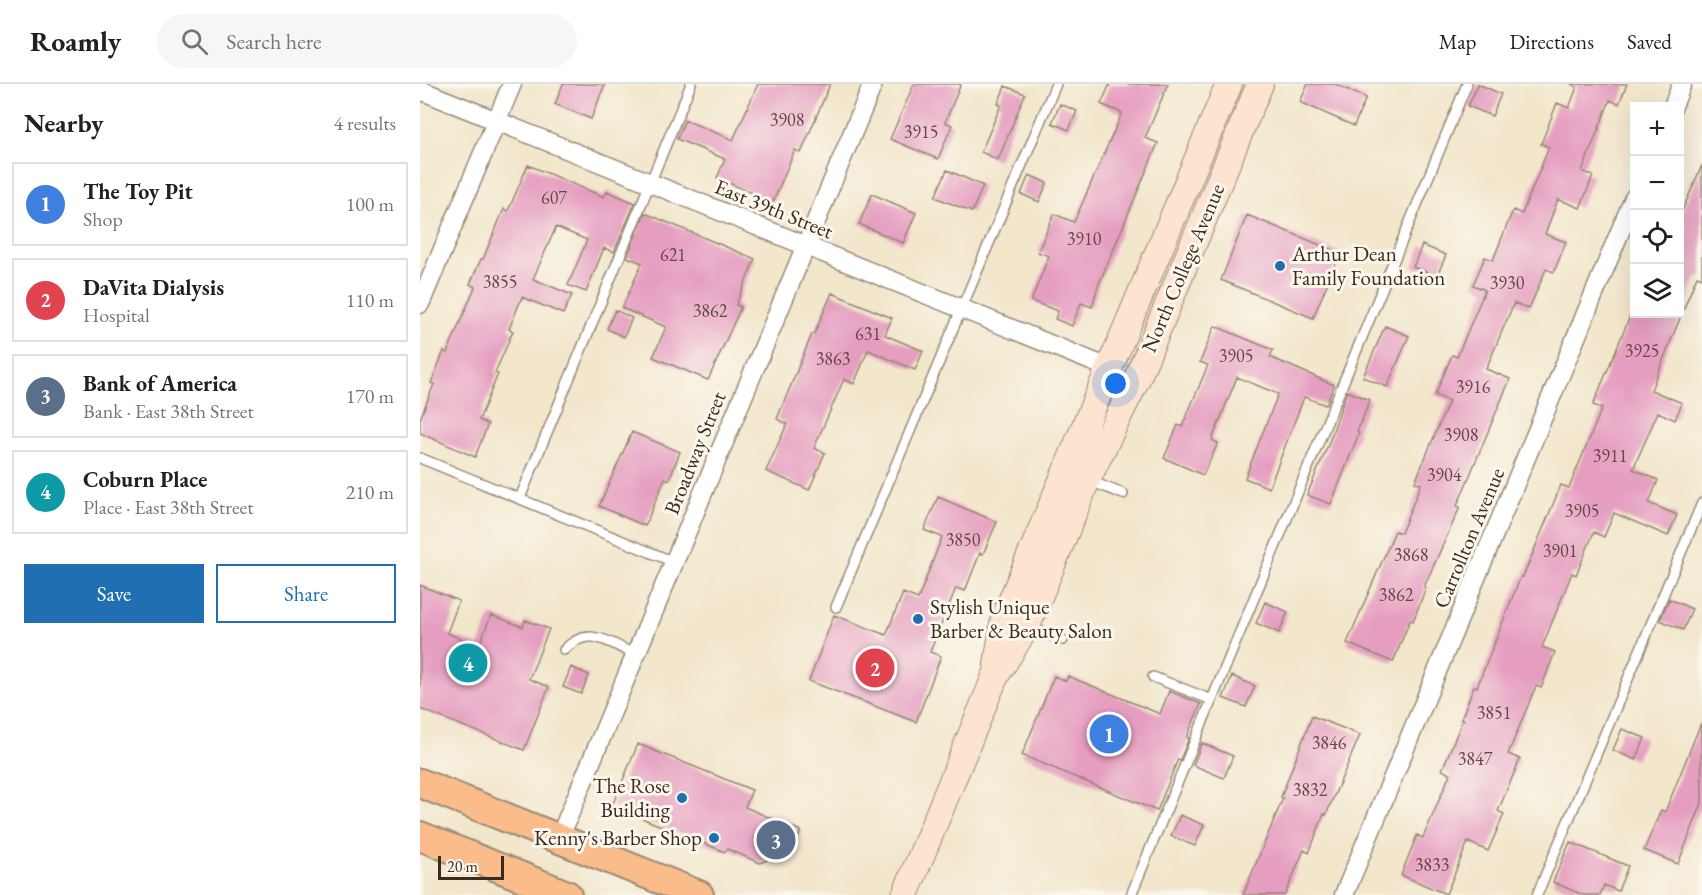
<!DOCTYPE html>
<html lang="en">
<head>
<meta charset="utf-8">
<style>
  :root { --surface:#fff; --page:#f6f6f6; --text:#202124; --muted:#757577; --line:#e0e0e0; --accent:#1f6fb2 }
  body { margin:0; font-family:"EB Garamond",serif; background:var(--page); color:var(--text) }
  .controls { position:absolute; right:18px; top:18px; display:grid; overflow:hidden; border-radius:0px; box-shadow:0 6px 24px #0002 }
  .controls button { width:54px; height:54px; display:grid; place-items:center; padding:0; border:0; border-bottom:2px solid var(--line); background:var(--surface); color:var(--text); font:30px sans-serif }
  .scale { position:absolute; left:18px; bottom:15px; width:66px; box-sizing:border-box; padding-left:6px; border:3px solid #3b2a1e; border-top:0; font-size:16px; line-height:21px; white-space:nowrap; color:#3b2a1e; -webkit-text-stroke:4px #fbf7ec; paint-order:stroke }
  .you { position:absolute; left:696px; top:300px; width:21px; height:21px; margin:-15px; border:4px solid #fff; border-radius:50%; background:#1a73e8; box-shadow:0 0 0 9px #1a73e833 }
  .badge { display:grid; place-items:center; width:39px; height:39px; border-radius:50%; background:var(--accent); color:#fff; font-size:20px; font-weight:700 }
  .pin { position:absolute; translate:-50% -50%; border:3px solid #fff; box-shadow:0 2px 6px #0006 }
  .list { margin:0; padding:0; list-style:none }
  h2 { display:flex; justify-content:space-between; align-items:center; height:78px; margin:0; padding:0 24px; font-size:26px }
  h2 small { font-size:20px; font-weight:400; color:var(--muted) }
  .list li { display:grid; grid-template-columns:39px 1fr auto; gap:18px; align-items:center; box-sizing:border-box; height:84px; margin:0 12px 12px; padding:0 12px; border:2px solid var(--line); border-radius:0px }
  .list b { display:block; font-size:22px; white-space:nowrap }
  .list p { margin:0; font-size:20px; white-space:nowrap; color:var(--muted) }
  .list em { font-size:20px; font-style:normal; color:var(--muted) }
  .actions { display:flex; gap:12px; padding:18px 24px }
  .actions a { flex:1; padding:14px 0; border:2px solid var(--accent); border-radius:0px; text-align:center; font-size:21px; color:var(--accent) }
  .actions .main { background:var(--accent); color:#fff }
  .icon { flex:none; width:33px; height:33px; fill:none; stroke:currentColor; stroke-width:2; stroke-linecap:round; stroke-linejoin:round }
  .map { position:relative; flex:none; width:1282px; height:811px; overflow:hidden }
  header { display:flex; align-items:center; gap:36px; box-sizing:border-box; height:84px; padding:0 30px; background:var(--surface); border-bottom:2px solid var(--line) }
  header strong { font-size:28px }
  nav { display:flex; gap:33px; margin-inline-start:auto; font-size:21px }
  .search { width:420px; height:54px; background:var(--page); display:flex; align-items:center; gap:15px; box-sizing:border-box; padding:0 21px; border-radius:33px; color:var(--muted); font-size:22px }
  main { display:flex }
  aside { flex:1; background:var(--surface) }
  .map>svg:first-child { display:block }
  .building { fill:#e59dc0 }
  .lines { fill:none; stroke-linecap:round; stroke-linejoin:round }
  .service-casing { stroke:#968874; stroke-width:12 }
  .minor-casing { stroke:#968874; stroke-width:21 }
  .secondary-casing { stroke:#968874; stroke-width:28 }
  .primary-casing { stroke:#968874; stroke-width:32 }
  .service { stroke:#fff; stroke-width:9 }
  .minor { stroke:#fff; stroke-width:18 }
  .secondary { stroke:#fde4d0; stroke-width:26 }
  .primary { stroke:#f9bc8a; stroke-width:28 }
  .poi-dot { fill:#1f6fb2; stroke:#fbf7ec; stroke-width:2 }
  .labels { text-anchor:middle; stroke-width:6; stroke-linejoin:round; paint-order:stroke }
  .number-label { font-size:18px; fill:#664746 }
  .street-label { font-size:21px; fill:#3b2a1e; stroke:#fbf7ec }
  .poi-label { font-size:21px; fill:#3b2a1e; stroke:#fbf7ec; text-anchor:start }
</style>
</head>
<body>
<header>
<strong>Roamly</strong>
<div class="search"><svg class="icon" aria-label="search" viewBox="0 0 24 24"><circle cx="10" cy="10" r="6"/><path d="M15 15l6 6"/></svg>Search here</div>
<nav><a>Map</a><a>Directions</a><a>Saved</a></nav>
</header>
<main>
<aside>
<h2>Nearby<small>4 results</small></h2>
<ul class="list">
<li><span class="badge" style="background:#3f7fe0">1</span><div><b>The Toy Pit</b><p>Shop</p></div><em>100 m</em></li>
<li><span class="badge" style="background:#e0444e">2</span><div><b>DaVita Dialysis</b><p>Hospital</p></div><em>110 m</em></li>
<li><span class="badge" style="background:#5c6f8a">3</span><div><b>Bank of America</b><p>Bank · East 38th Street</p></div><em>170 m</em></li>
<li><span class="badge" style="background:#0f9aa8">4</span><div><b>Coburn Place</b><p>Place · East 38th Street</p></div><em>210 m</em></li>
</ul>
<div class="actions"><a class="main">Save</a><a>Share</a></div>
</aside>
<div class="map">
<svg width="1282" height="811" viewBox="0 0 1282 811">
  <rect width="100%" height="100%" fill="#fbf7ec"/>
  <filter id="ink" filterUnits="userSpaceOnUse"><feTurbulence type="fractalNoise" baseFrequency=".0167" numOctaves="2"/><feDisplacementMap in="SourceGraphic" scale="12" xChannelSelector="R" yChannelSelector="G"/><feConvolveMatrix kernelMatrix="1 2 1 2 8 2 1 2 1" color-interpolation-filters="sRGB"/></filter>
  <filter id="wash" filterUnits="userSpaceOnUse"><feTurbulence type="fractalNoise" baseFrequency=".008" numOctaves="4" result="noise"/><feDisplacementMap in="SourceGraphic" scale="24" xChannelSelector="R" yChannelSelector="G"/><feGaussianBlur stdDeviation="1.35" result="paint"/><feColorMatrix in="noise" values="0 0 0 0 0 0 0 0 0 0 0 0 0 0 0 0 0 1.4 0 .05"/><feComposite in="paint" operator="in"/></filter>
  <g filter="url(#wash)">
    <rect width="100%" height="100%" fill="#f2e6cb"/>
    <g id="blocks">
      <path class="building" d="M143,0H185L171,35L135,20Z
        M338,0H410L381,69L375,66L353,118L297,94L305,75L257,55L265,36L313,56Z
        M494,0H541L525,38L532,41L518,75L470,55Z
        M690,0H748L725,54L738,59L678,202L672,223L661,219L652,242L635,235L638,227L611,217L629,172L618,168L634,130L654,138L702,29L681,20Z
        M888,0H915L946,14L934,42L880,18Z
        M1058,0L1081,10L1072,32L1048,22Z
        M1151,0H1207L1199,20L1190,16L1162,87L1173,92L1160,124L1138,115L1125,150L1146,158L1134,188L1126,185L1109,225L1094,219L1066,285L1090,295L1037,422L1040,423L1004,503L1006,504L993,537L990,536L973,578L927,559L975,447L981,449L1001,400L995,398L1029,317L1015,311L1032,271L1037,273L1065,206L1053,201L1065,173L1073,176L1093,126L1102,130L1129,63L1121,60L1137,19L1149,24L1157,3Z
        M585,2L605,10L578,76L561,68L581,21L578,20Z
        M640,20L657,27L649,46L632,39Z
        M108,81L184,113L187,107L215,119L194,168L184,164L166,208L148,201L167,156L136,143L113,195L152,211L143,230L102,213L89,245L93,247L75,289L78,290L59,336L68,340L55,373L0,349V335L14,300L11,299L24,267L27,269L55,203L50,200L61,175H63L84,125L88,127Z
        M1282,81V194L1277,192L1231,306L1262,319L1255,336L1238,328L1213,385L1238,396L1229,419L1257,431L1248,452L1194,429L1184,453L1174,448L1156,491L1152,489L1122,563L1135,568L1121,604L1116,602L1088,670L1100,675L1078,727L1084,730L1068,767L1048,758L1026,810L981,791L997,751L1003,754L1030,690L1022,686L1043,635H1041L1054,602L1057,603L1101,492L1103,493L1141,401L1149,404L1182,324L1173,321L1211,230H1260V132Z
        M527,86L563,102L552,128L515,113Z
        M609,91L627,99L619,118L601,110Z
        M452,110L496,129L483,159L439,140Z
        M225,129L335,175L316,221L321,223L288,296L233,273L246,243L202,224L222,179L207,173Z
        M827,131L920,169L893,234L801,196Z
        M1002,161L1026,171L1017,192L993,183Z
        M412,209L472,234L465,251L503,267L495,286L448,266L434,300L424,295L394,364L405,369L389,406L346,387L367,340L357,335L392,250H394Z
        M195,226L212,234L204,253L187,245Z
        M795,242L853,266L850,273L914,301L906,321L884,313L849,404L825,394L858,310L817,293L792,356L798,359L783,391L744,374L758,341L762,343L788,281L780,278Z
        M965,242L989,252L967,303L943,293Z
        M927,307L950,316L937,348L939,349L911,420L887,411L908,361Z
        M212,348L260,368L249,396L245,394L225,442L179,422Z
        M518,413L577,438L563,470L560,469L545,507L536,504L510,568L521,572L496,638L389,597L414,531L466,551L483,509L498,515L522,453L504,446Z
        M0,501L39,517L27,549L59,562L71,531L103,543L105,536L129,545L109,595L129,603L104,666L0,625Z
        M1249,515L1272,525L1263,546L1240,536Z
        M845,518L868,528L859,549L836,539Z
        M151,583L169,591L161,610L143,603Z
        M634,592L646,597L648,592L740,630L749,607L781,620L767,653L769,654L760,676L758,675L737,727L602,671Z
        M812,592L835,602L826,623L803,614Z
        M892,632L940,651L906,731L904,730L889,769L884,766L865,811H823L863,714L861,713Z
        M1281,639L1282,719L1258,780L1224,766L1241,726L1245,728Z
        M1202,645L1225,654L1216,676L1193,666Z
        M782,659L813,672L804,694L773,681Z
        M218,660L332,706L325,723L381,747L373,765L340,779L307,765L305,768L192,722Z
        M760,731L784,741L775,762L751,752Z
        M1150,758L1208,782L1198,807L1184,801L1180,811H1163L1133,798Z"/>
    </g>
  </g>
  <g filter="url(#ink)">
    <use href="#blocks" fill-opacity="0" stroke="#968874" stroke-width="1.5"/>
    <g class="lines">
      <defs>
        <path id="service" d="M0,374L254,478
          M670,397L703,410
          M100,414L271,0
          M416,523L636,0
          M609,543L643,556
          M144,566C169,540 189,559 216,571
          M733,593L792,616
          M711,811C825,541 933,270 1047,0
          M1117,811L1282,419"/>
        <path id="minor" d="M0,6L691,285
          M1253,22L1262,0
          M0,220L92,0
          M139,755L453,0
          M924,811L1214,114"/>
        <path id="secondary" d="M577,581L584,534L809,0
          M485,811L575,593L607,542L667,396L717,295L840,0"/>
        <path id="primary" d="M0,699L279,811
          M0,752L147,811"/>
      </defs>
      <use href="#service" class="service-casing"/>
      <use href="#minor" class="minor-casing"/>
      <use href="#secondary" class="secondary-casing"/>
      <use href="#primary" class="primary-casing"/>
      <use href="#service" class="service"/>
      <use href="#minor" class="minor"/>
      <use href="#secondary" class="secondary"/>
      <use href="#primary" class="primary"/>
    </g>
  </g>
  <g class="poi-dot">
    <circle cx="860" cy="182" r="6"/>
    <circle cx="498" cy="535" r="6"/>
    <circle cx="262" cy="714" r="6"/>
    <circle cx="294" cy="754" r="6"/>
  </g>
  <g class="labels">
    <g class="number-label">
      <text x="367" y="42">3908</text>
      <text x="501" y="54">3915</text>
      <text x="134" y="120">607</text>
      <text x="664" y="161">3910</text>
      <text x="253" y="177">621</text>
      <text x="80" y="204">3855</text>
      <text x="1087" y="205">3930</text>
      <text x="290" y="233">3862</text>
      <text x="448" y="256">631</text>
      <text x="1222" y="273">3925</text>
      <text x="816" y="278">3905</text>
      <text x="413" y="281">3863</text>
      <text x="1053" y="309">3916</text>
      <text x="1041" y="357">3908</text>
      <text x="1190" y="378">3911</text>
      <text x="1024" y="397">3904</text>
      <text x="1162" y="433">3905</text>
      <text x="543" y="462">3850</text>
      <text x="1140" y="473">3901</text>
      <text x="991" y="477">3868</text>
      <text x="976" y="517">3862</text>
      <text x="1074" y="635">3851</text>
      <text x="909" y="665">3846</text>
      <text x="1055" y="681">3847</text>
      <text x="890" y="712">3832</text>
      <text x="1012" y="787">3833</text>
    </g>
    <g class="street-label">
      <text transform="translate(354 125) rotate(22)" y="7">East 39th Street</text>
      <text transform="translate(763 184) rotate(-67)" y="7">North College Avenue</text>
      <text transform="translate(275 369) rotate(-68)" y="7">Broadway Street</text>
      <text transform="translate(1049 454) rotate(-67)" y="7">Carrollton Avenue</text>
    </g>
    <g class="poi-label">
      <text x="872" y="177">Arthur Dean<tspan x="872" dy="24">Family Foundation</tspan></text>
      <text x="510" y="530">Stylish Unique<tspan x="510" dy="24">Barber &amp; Beauty Salon</tspan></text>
      <text x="250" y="709" text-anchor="end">The Rose<tspan x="250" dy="24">Building</tspan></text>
      <text x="282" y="761" text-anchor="end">Kenny's Barber Shop</text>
    </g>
  </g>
</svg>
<div class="controls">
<button>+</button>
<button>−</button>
<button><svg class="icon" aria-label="locate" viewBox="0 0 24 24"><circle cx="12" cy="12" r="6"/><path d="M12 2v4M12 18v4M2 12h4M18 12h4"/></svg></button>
<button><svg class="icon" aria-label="layers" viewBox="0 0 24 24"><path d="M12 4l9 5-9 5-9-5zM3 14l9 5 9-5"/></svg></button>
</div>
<div class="scale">20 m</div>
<div class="you"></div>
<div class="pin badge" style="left:689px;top:650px;background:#3f7fe0">1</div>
<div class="pin badge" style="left:455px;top:584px;background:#e0444e">2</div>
<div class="pin badge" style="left:356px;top:756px;background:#5c6f8a">3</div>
<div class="pin badge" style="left:48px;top:579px;background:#0f9aa8">4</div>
</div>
</main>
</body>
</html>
